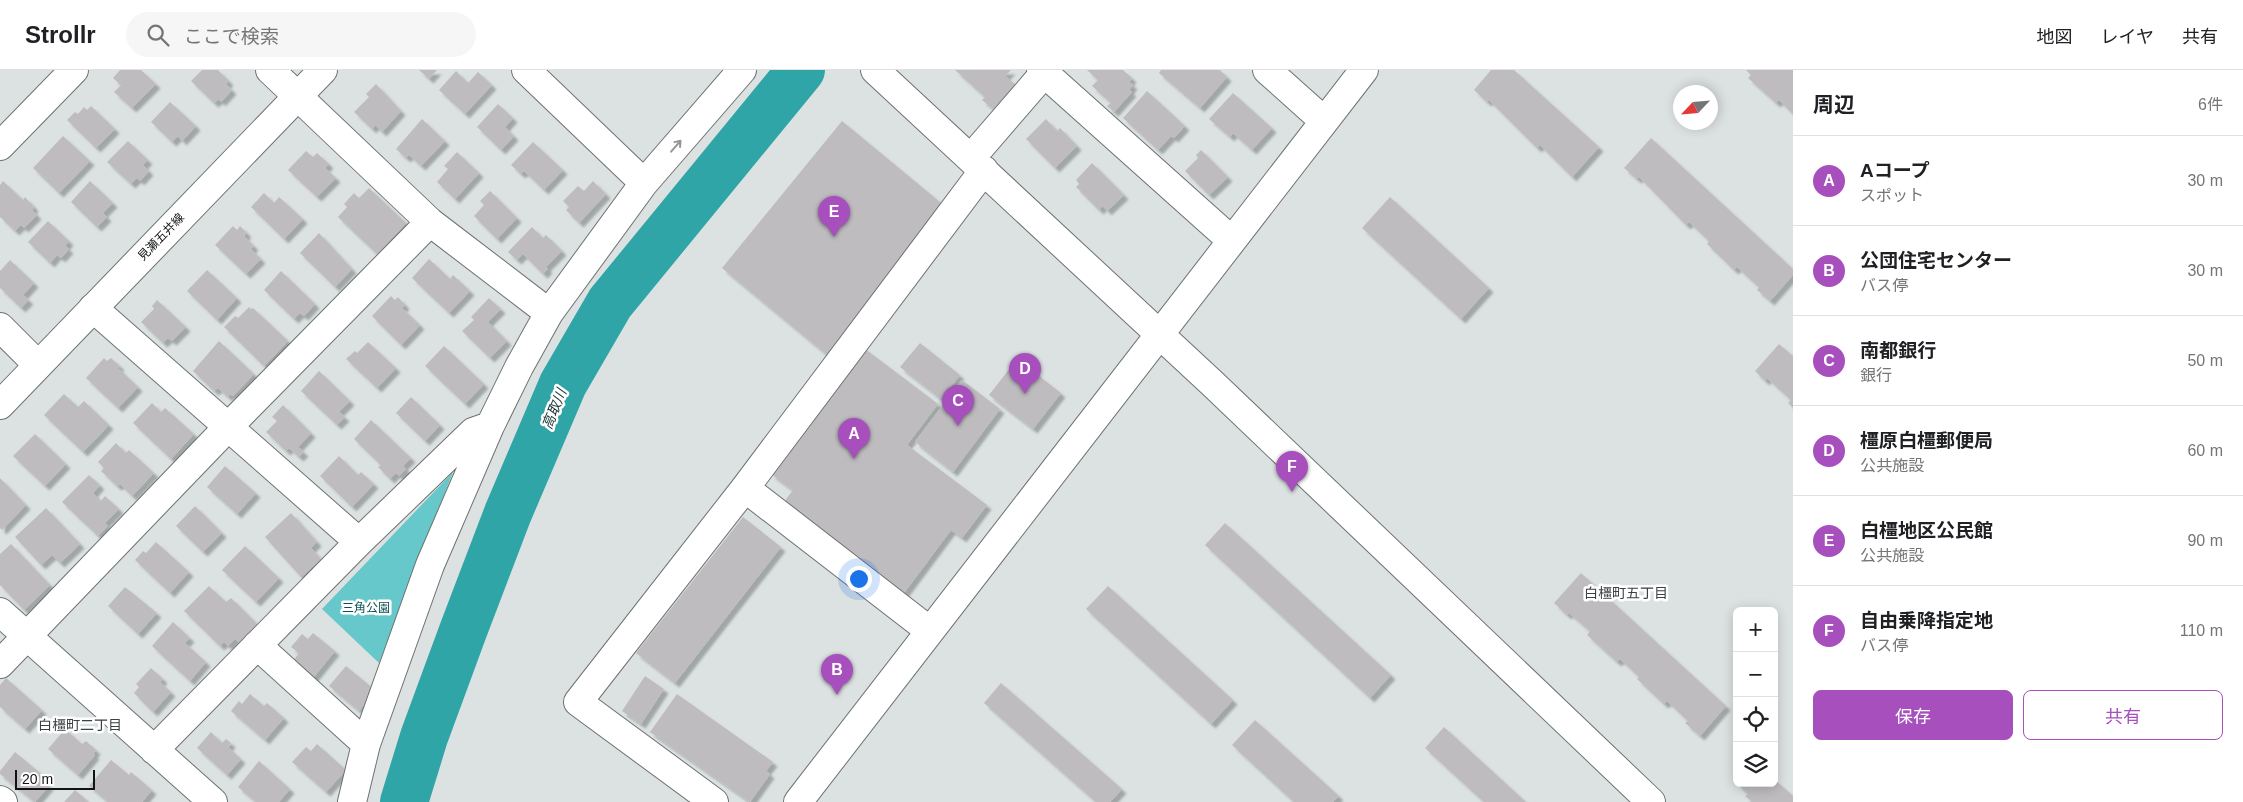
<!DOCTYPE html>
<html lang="ja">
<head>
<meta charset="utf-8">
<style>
  :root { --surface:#fff; --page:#f6f6f6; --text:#202124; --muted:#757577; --line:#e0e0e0; --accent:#a64fbd }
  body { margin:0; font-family:Helvetica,"Noto Sans JP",sans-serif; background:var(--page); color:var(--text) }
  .controls { position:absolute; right:15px; bottom:15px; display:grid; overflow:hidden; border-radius:8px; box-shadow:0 2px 12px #0003 }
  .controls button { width:45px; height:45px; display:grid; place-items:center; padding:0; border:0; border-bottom:1px solid var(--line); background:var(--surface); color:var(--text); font:25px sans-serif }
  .compass { position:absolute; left:1673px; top:15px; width:45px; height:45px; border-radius:50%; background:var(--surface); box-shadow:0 2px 12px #0003; rotate:244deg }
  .scale { position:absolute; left:15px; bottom:12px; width:80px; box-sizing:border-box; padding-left:5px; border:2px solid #111313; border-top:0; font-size:14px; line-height:18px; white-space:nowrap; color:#111313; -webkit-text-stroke:4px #fff; paint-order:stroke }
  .you { position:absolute; left:858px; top:508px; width:18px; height:18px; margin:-12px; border:4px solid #fff; border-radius:50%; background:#1a73e8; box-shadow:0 0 0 8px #1a73e833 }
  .badge { display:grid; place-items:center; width:32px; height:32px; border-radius:50%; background:var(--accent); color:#fff; font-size:16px; font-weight:700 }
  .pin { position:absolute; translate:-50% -41px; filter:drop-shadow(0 1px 2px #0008) }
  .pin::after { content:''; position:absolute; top:26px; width:18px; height:15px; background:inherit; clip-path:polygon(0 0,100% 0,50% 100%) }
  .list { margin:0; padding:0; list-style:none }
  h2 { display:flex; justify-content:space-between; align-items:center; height:65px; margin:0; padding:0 20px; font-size:21px }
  h2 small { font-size:16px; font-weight:400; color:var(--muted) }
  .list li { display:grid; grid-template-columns:32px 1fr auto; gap:15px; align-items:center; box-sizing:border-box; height:90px; padding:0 20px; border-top:1px solid var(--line) }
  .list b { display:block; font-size:19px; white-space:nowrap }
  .list p { margin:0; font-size:16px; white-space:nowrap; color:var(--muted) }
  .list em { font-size:16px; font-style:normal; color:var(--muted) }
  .actions { display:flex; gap:10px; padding:15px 20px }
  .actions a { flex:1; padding:11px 0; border:1px solid var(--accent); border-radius:8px; text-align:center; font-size:18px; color:var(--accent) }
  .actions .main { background:var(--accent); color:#fff }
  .icon { flex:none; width:28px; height:28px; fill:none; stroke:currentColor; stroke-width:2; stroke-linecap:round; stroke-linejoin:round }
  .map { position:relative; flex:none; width:1793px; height:732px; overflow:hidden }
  header { display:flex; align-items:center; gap:30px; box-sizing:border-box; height:70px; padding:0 25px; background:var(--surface); border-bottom:1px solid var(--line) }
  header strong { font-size:24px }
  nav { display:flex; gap:28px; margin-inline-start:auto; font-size:18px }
  .search { width:350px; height:45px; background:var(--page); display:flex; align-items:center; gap:12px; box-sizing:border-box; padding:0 18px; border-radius:28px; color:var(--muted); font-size:19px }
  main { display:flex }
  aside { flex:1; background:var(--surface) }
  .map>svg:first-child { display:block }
  .green { fill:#66c8ca }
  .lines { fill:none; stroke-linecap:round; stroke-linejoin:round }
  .river { stroke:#2fa5a7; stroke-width:48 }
  .building { fill:#bfbcc0; filter:url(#shadow) }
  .minor-casing { stroke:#6d7171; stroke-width:30 }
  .major-casing { stroke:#6d7171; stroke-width:30 }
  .minor { stroke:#fff; stroke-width:28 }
  .major { stroke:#fff; stroke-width:28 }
  .oneway { stroke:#949595 }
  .labels { text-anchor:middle; stroke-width:5; stroke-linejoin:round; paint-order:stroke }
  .street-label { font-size:12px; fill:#111313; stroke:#fff }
  .park-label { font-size:12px; fill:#0b4f50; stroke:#fff }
  .water-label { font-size:14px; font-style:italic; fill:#1c3535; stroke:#fff }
  .neighbourhood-label { font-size:14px; fill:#3b4040; stroke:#fff }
</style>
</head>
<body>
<header>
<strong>Strollr</strong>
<div class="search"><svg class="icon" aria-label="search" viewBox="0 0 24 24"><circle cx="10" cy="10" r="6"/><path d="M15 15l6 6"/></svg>ここで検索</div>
<nav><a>地図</a><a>レイヤ</a><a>共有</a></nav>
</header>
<main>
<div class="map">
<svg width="1793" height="732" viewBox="0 0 1793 732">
  <defs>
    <filter id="shadow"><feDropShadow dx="4.5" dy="4.5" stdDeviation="1" flood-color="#0004"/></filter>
  </defs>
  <rect width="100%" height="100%" fill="#dce2e2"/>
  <path class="green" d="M453,402L379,593L322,539Z"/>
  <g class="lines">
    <path class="river" d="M404,732L424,667L463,561L508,443L563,314L610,233L801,0"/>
  </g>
  <path class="building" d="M120,0H141L156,14L132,38L114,22L121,15L113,8Z
    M202,0H218L229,11L226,14L232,20L221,32L219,29L214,33L191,11Z
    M419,0H437L429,9Z
    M955,0H1011L1005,6L1016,15L994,40L982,30L985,27Z
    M1087,0H1123L1132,8L1129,12L1133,15L1129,20L1132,22L1114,42L1107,36L1111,33L1092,16L1098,10Z
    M1161,0H1220L1227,7L1200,38L1159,3Z
    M1491,0H1514L1599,77L1572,107L1540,75L1537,78L1489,30L1487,32L1474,20Z
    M1746,0H1793V44L1779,30L1776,33L1748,8L1751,5Z
    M456,1L468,13L478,2L492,15L465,44L439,20Z
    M376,14L401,41L382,62L375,55L372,59L354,42L369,27L366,24Z
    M1147,21L1185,56L1174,68L1171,66L1158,80L1123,48Z
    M1233,23L1272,58L1252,80L1233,63L1230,67L1209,49Z
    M170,32L196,56L182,71L178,66L172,72L151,52Z
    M498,34L513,48L505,57L514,66L501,80L477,57Z
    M91,36L115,59L96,78L67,50L75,42L78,44L84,37L87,40Z
    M422,49L445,71L421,96L409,85L406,88L396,79Z
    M1046,49L1057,61L1060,58L1077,76L1055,98L1026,69Z
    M842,51L946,137L826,284L722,198Z
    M63,66L90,91L59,123L33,98Z
    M1651,68L1793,199V205L1770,231L1757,220L1759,217L1737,197L1734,200L1707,174L1709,171L1689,152L1686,155L1639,107L1637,109L1624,98Z
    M128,71L148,90L143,95L149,101L140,111L137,108L131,114L107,92Z
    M533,72L563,100L544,120L524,101L521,104L511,95Z
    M1201,80L1228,107L1209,125L1185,101L1198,88L1196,85Z
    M306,81L313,87L317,83L329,94L325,98L336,108L317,127L288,100Z
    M457,82L479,103L455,129L437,112L448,99L444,96Z
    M1092,93L1124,125L1107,141L1103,136L1099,140L1076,117L1079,114L1076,110Z
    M3,111L23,130L25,127L34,137L32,140L37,145L24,158L21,155L15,161L0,147V115Z
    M90,111L113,133L103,143L107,147L97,157L71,132Z
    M593,111L606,124L579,153L566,140L569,137L563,131L578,116L584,121Z
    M369,118L406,153L377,184L338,147L347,137L344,134L354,123L359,128Z
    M490,121L517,148L497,169L474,146L484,135L480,131Z
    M264,123L274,133L279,127L303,149L284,169L251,137Z
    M1390,127L1489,218L1461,249L1362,158Z
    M48,151L69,171L65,176L69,179L61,188L57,185L50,193L28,172Z
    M233,156L237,160L240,156L247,163L244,166L254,176L251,179L261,189L246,204L215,175Z
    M532,157L543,168L546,165L562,181L546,197L548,199L543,204L523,184L517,190L508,182Z
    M319,163L352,199L335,217L300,183Z
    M429,189L450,209L453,205L470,221L449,243L412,208Z
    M10,190L34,213L23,225L29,230L21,238L0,218V201Z
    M207,200L237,228L217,250L187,221Z
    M281,201L315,234L304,246L300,243L294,249L264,220Z
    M391,226L395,230L398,227L405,235L402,238L420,255L401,275L372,246Z
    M489,228L501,239L488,252L507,271L490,288L462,261L474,250L471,247Z
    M157,230L186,257L172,271L168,268L163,273L141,252L154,239L152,236Z
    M249,237L251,239L253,238L288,271L264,296L224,257L235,246L238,248Z
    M219,271L254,304L233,326L230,324L228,327L218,318L214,321L193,301Z
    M368,272L396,298L377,318L346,289L355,281L357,283Z
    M920,273L960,305L941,329L900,297Z
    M1779,274L1793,286V338L1788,333L1791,330L1767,308L1765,311L1755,301Z
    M444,276L484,314L465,334L425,296Z
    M864,278L938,334L907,375L987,435L962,468L951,460L904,523L783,433L793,420L771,404Z
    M104,288L107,291L111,288L120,296L118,298L138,317L118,338L86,308Z
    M1017,289L1061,323L1033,359L989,325Z
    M319,301L350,331L339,342L345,347L337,355L301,321Z
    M962,310L1000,339L953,402L915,372Z
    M64,324L78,337L84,331L109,355L83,382L44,345Z
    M411,327L440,355L425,371L396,343Z
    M152,333L161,342L165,338L194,364L171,389L133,353Z
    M283,335L311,363L298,377L304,382L299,387L289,378L286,381L266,362L277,351L272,347Z
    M371,350L411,388L403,396L406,399L399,406L396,403L390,409L378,397L381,395L354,369Z
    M35,364L66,394L45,416L13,386Z
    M116,373L126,383L129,380L154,403L132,426L120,414L117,416L101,401L104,398L98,392Z
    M339,386L358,405L361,402L374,414L352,437L320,406Z
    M225,396L256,423L237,444L207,417Z
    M89,405L100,415L93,423L101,431L105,426L119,439L105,453L108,456L98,466L62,432Z
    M0,408L26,435L2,460L0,458Z
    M195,436L222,463L203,482L176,456Z
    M46,438L80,474L60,493L52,485L41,495L15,467Z
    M291,443L317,472L311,478L321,489L301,507L265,467Z
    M743,447L781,477L675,613L636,583Z
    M1225,453L1391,605L1370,628L1205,475Z
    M156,472L189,502L170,523L135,490L143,481L146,483Z
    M11,474L50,515L24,540L0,515V484Z
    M245,476L279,508L256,532L222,500Z
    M1581,503L1726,636L1700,666L1685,653L1688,651L1667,631L1664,634L1637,609L1639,607L1620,589L1617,592L1587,565L1590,561L1569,543L1567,545L1554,533Z
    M209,516L226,532L231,528L258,555L240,573L235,569L228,576L224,572L220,576L184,541Z
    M1108,516L1233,630L1211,654L1086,539Z
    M125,517L157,543L138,564L108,536Z
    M173,552L190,568L185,573L206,592L190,611L152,576Z
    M313,563L335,581L313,608L293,591L299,583L291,577L302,564L308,569Z
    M346,596L375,620L359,641L329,616Z
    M151,598L163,609L160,612L171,622L153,642L134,623L139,617L136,614Z
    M645,606L664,619L641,654L622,641Z
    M6,608L42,640L25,659L0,637V615Z
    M1001,613L1122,719L1110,732H1096L984,633Z
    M250,624L264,636L267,633L284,648L265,670L231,641L239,631L242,634Z
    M677,624L773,692L766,701L770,704L750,732L650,662Z
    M1255,650L1339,726L1333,732H1294L1232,675Z
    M1444,657L1526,732H1484L1425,678Z
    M65,659L82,674L86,671L96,680L93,684L95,685L78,705L48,679Z
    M211,662L222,673L226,669L231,673L228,677L241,689L227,705L197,678Z
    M317,674L346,700L326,722L292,692L306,677L311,681Z
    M15,682L40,703L38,706L49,716L35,732L0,704V701Z
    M111,690L129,705L131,702L152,720L142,732H108L89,716Z
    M259,691L290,719L279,732H256L238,717Z
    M1774,709L1793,726V732H1752L1745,726L1748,724L1736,713H1774Z
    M75,720L89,732H64Z"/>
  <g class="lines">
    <defs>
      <path id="minor" d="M270,0L430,152L549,243
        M526,0L644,113
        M875,0L1213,314L1651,732
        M1041,0L1231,170
        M1267,0L1324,51
        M0,76L74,0
        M971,88L1047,0
        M93,238L359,472
        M0,257L38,295
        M745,418L930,561
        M0,542L213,732
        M257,575L366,674
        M0,594L228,357L430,152
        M154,680L359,472L473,362L490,356
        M0,730L3,732
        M352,732L366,674L430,495L490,356L519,297L549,243L644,113L742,0
        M714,732L578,632L745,418L984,100
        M798,732L1364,0"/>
      <path id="major" d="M0,335L323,0"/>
    </defs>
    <use href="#minor" class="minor-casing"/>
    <use href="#major" class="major-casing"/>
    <use href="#minor" class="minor"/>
    <use href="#major" class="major"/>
  </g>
  <defs><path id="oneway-shaft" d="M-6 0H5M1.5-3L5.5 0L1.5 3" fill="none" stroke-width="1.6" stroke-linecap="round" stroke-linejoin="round" transform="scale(1.25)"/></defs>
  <use class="oneway" href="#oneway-shaft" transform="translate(676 76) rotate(-49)"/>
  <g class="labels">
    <g class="street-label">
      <text transform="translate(161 167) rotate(-46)" y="4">見瀬五井線</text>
    </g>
    <g class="park-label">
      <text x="366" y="542">三角公園</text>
    </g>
    <g class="water-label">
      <text transform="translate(554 339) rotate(-68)" y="5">高取川</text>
    </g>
    <g class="neighbourhood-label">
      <text x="1626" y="528">白橿町五丁目</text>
      <text x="80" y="660">白橿町二丁目</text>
    </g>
  </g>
</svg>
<div class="controls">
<button>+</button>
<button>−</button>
<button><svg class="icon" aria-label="locate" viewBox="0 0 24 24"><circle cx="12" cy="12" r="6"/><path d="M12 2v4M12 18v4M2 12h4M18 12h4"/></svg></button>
<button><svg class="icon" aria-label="layers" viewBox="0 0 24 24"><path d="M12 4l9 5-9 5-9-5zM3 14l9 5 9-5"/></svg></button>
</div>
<svg class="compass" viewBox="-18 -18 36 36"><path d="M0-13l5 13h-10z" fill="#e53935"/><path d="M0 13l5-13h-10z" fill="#757577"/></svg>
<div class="scale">20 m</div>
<div class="you"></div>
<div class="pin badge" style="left:854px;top:389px">A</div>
<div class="pin badge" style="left:837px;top:625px">B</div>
<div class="pin badge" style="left:958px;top:356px">C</div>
<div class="pin badge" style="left:1025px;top:324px">D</div>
<div class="pin badge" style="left:834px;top:167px">E</div>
<div class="pin badge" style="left:1292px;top:422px">F</div>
</div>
<aside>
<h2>周辺<small>6件</small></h2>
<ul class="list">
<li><span class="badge">A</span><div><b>Aコープ</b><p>スポット</p></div><em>30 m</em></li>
<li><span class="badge">B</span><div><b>公団住宅センター</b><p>バス停</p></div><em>30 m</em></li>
<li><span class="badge">C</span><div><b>南都銀行</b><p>銀行</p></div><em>50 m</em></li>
<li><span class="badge">D</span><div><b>橿原白橿郵便局</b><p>公共施設</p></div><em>60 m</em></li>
<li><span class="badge">E</span><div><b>白橿地区公民館</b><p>公共施設</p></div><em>90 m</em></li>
<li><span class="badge">F</span><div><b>自由乗降指定地</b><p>バス停</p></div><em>110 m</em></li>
</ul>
<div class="actions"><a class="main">保存</a><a>共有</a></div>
</aside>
</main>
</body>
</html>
